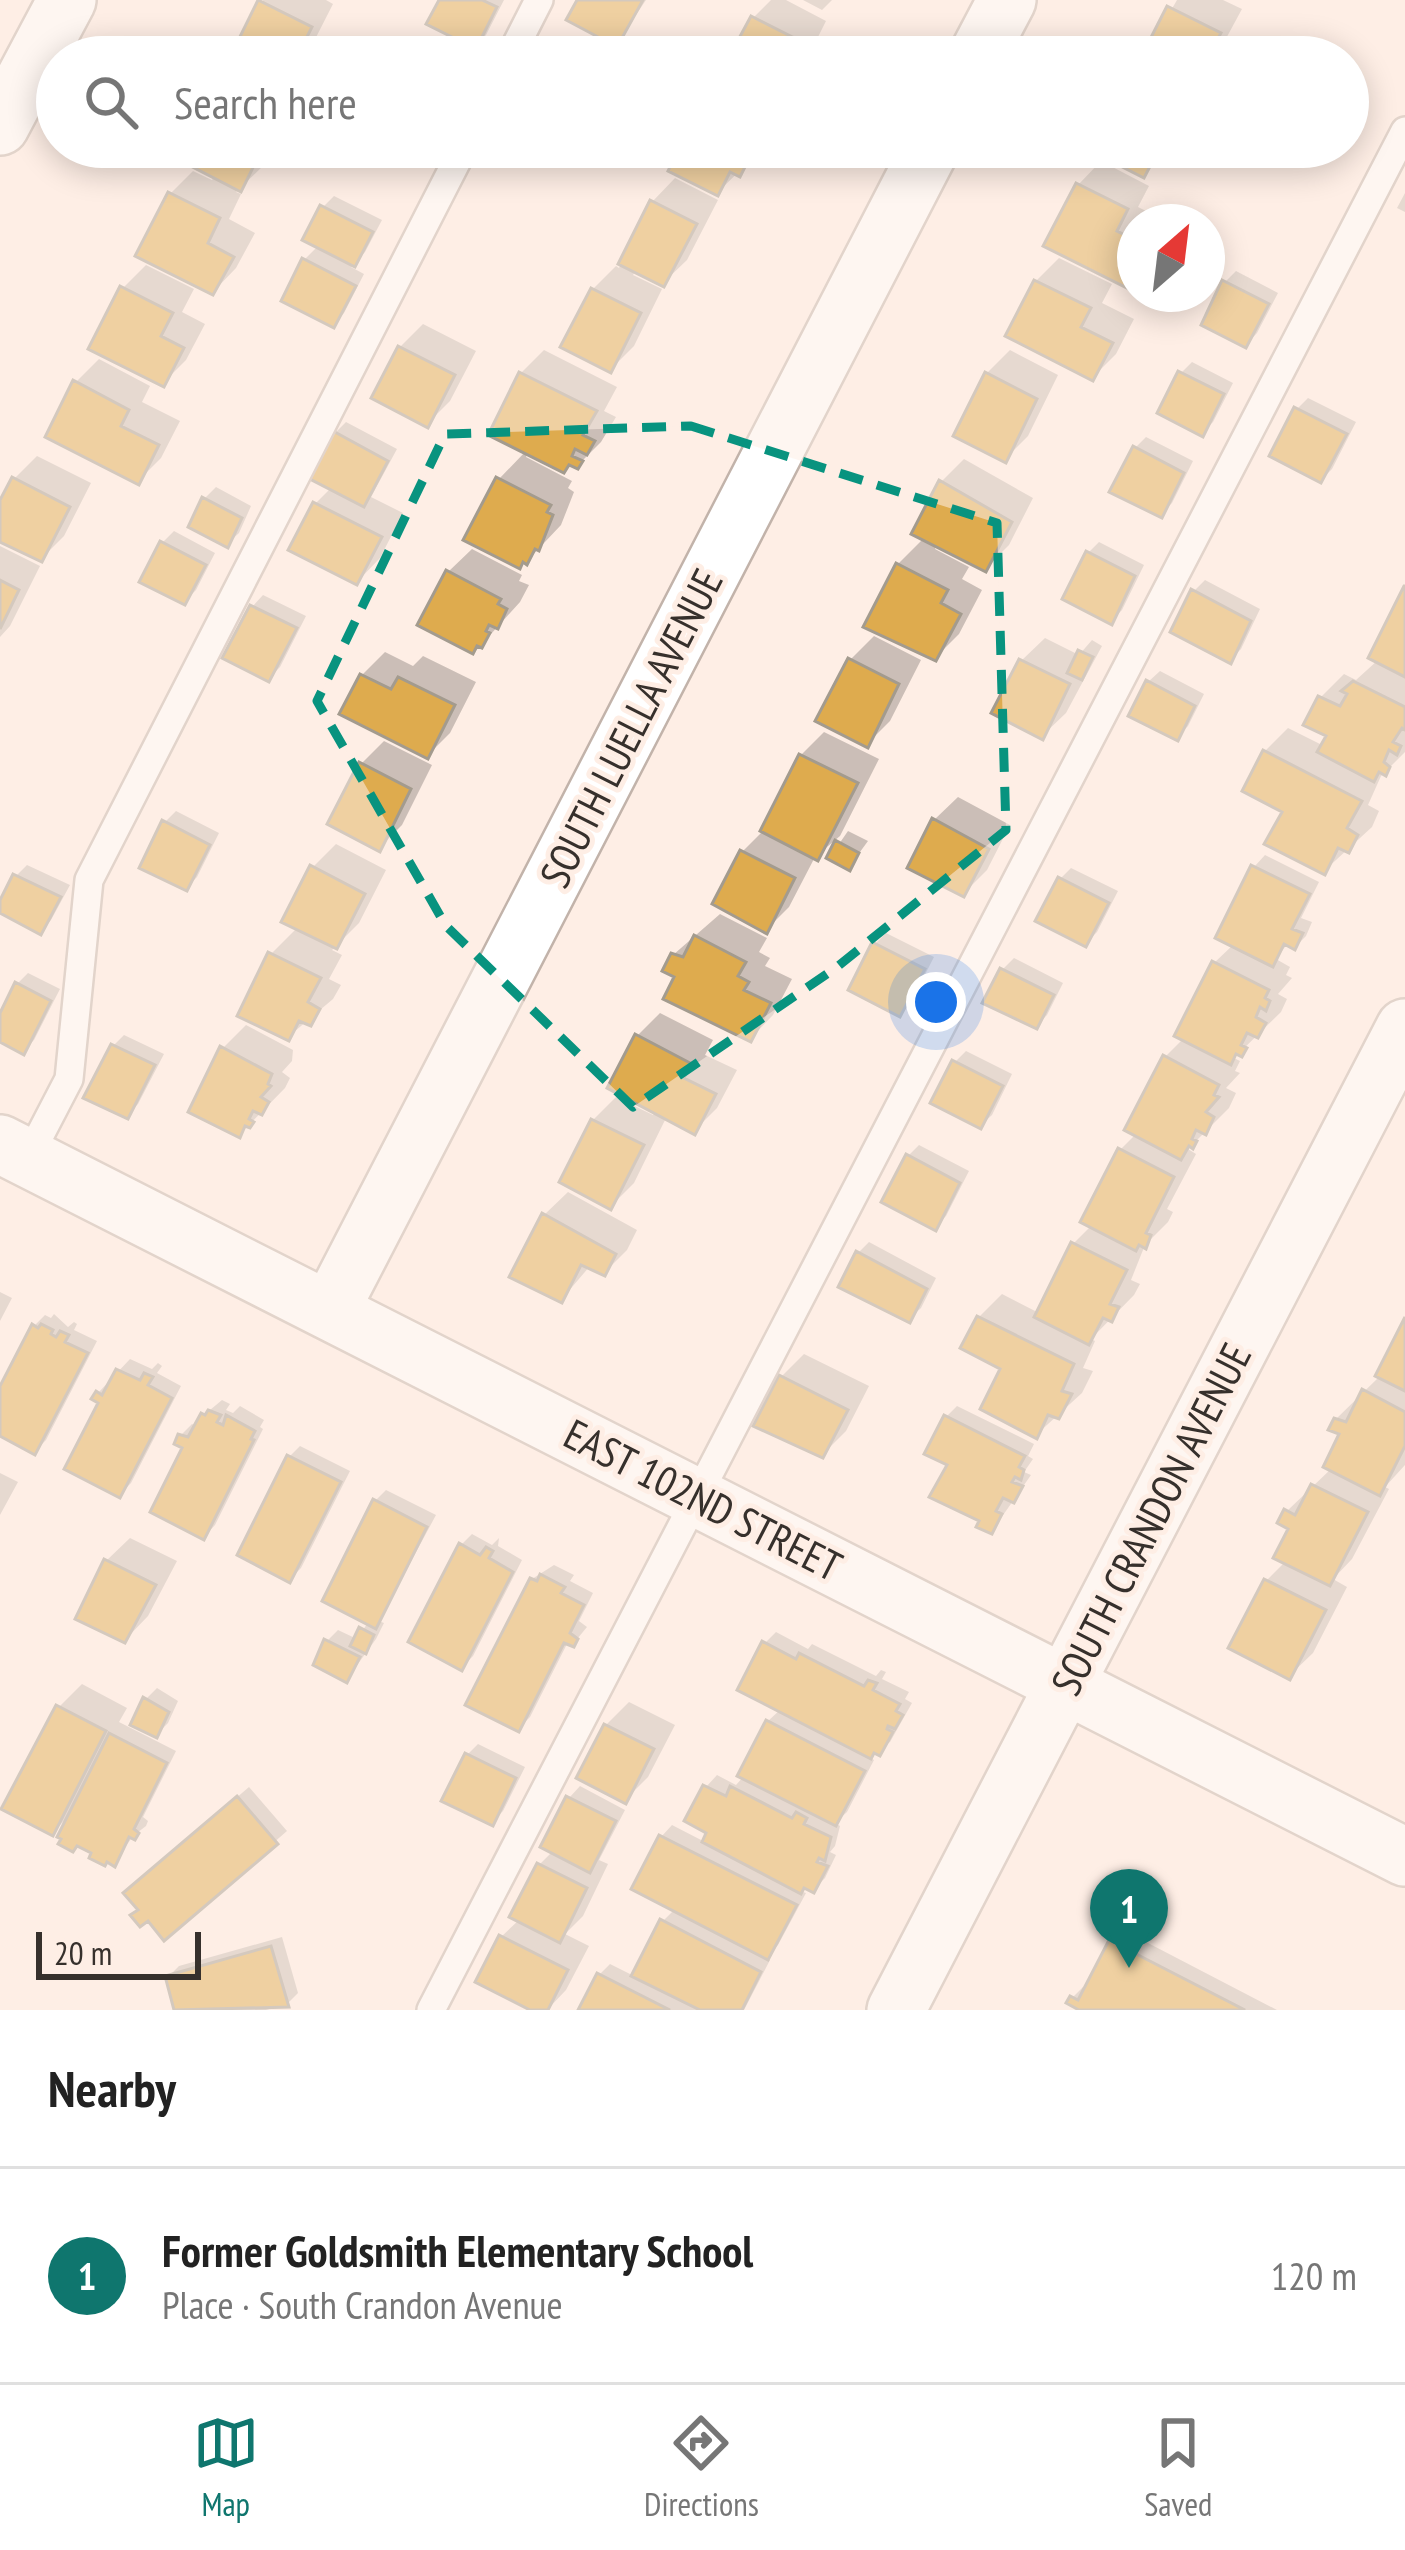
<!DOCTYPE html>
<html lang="en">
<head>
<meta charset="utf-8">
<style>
  :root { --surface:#fff; --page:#f2f2f2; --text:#222; --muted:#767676; --line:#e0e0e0; --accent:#0f766e }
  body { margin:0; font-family:"PT Sans Narrow",sans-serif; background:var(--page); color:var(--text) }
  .compass { position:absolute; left:1117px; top:204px; width:108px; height:108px; border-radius:50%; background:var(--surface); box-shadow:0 6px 30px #0003; rotate:28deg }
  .scale { position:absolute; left:36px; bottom:30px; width:165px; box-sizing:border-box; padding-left:12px; border:6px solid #36302c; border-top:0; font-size:33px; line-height:42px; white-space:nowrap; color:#36302c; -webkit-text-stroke:9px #feeee5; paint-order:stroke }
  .you { position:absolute; left:936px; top:1002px; width:42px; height:42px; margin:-30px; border:9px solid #fff; border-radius:50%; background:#1a73e8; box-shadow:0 0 0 18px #1a73e833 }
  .badge { display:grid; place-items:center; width:78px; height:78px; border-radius:50%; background:var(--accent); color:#fff; font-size:39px; font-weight:700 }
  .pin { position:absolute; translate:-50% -99px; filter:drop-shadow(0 3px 6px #0008) }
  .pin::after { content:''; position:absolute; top:63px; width:42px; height:36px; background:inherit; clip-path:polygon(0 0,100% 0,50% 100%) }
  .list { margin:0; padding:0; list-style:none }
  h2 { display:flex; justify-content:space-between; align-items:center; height:156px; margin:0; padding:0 48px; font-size:51px }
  h2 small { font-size:39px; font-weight:400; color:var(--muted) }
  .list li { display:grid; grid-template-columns:78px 1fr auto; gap:36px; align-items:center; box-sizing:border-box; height:216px; padding:0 48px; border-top:3px solid var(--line) }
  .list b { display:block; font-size:45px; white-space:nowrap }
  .list p { margin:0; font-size:39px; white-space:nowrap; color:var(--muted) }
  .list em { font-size:39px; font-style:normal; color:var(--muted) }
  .icon { flex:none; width:66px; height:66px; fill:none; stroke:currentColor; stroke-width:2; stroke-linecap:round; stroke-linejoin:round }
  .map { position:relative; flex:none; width:1405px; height:2010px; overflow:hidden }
  .search { position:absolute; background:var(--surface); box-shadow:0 6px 30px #0003; left:36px; right:36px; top:36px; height:132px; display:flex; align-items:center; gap:30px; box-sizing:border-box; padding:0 42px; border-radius:66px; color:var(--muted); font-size:45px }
  .sheet { height:372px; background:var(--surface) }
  nav { display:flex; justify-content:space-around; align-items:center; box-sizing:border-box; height:168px; border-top:3px solid var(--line); background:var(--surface); font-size:33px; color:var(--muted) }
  nav a { display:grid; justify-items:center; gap:6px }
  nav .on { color:var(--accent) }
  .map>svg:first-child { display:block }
  .shadow { fill:#0003 }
  .building { fill:#deab4e; stroke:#a39b8e; stroke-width:3 }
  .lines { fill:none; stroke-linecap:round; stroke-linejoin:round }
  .service-casing { stroke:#c2b3aa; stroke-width:32 }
  .minor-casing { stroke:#c2b3aa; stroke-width:62 }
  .service { stroke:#fff; stroke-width:27 }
  .minor { stroke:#fff; stroke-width:57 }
  .marked { fill:none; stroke:#08937f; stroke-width:9; stroke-dasharray:24 15; stroke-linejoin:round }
  .labels { text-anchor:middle; stroke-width:10; stroke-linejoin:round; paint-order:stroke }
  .street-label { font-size:42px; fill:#36302c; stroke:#feeee5 }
</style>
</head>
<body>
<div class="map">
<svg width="1405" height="2010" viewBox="0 0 1405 2010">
  <rect width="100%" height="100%" fill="#feeee5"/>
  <path class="shadow" d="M263,0H326L333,4L306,57H233Z
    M442,0H504L486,35L475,46Z
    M581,0H646L617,43Z
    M771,0H786L826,21L808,57H733L753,18Z
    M803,0H832L822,10Z
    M1177,0H1223L1242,9L1216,57H1144Z
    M1287,40L1322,57H1274Z
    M194,147H272L264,165L236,192L241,194L229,219L255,233L236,268L213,292L170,194L193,171L212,180L215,175Z
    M683,147H764L717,193Z
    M1099,147H1169L1144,174Z
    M1101,161L1149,186L1138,207L1168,222H1135V289L1078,185Z
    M675,178L718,200L687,260L663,283L636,270L633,275L662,289L634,346L611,369L593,289L616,266L619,268L652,202Z
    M1405,193V212L1397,208Z
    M334,196L382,220L365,252L351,267L364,274L344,313L333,325L285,300L305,259L319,245L323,207Z
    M1059,258L1112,284L1102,303L1134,319L1116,354L1093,377L1036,281Z
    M146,265L194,289L182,312L205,324L186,360L163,383L123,288Z
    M1236,271L1278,293L1257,333L1246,345L1225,282Z
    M423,324L476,351L450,401L427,424L400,347Z
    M544,350L617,387L604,411L616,417L601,442L578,465L528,452L526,457L572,481L568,488L574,492L561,525L527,561L499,479L526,451L521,373Z
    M1010,350L1058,375L1028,436L1005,459L987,373Z
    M99,359L150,386L142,402L180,421L161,458L138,481L76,382Z
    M1192,362L1233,383L1213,422L1202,433L1181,373Z
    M1308,398L1356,422L1332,469L1321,480L1297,409Z
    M346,422L397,449L371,497L403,513L380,558L357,582L316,503L332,487L335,433Z
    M1146,437L1193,461L1172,503L1161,514L1135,448Z
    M37,456L91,483L64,536L41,559L0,538V506L14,479Z
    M964,459L1033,498L1009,545L986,568L937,543L935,549L969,567L962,579L982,590L959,634L936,657L898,564L925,537L941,482Z
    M216,487L251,506L239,533L227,544L192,526L205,498Z
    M174,531L215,553L196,590L185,601L143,581L163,542Z
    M1099,542L1144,565L1122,610L1111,621L1088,553Z
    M0,546L40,566L10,626L0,637Z
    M472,549L522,575L519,581L529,585L520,602L481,645L448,572Z
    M1205,580L1260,609L1241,649L1230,660L1194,591Z
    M1405,591V752L1381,776L1368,805L1379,811L1372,827L1324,871L1286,810L1265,751L1288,728L1324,746L1330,734L1320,698L1344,674L1356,680L1378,660Z
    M263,595L306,616L280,667L269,678L252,607Z
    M874,636L921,660L890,721L867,744L851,659Z
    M1045,638L1079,655L1092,640L1102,646L1066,713L1042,736L1021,661Z
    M385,652L413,666L423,656L476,682L450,733L427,756L362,675Z
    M1160,671L1204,694L1188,726L1177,737L1148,682Z
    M824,732L879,759L840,836L815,857L789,907L766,930L742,852L764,830L801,755Z
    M384,741L432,765L402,825L379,848L361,764Z
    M958,797L1010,825L987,870L964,893L934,820Z
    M176,811L219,833L197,877L186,888L165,822Z
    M848,831L868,841L849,867L830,857Z
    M336,844L386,870L359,923L332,950L342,955L329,979L341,985L333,999L288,1037L271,954L298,927L313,867Z
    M1265,855L1319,882L1301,918L1312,922L1306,936L1295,947L1288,943L1276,959L1290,967L1286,975L1292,978L1278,994L1287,999L1281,1012L1234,1058L1240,1061L1235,1071L1240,1073L1226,1088L1236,1093L1229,1108L1188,1149L1196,1154L1167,1209L1173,1212L1168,1222L1145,1245L1131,1280L1140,1284L1134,1295L1091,1339L1095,1341L1083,1368L1093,1371L1082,1393L1036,1435L979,1317L1002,1294L1039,1313L1074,1243L1092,1225L1120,1150L1137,1133L1165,1057L1184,1038L1214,963L1234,944L1254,867Z
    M27,865L70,885L51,920L40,931L0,910L16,876Z
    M1071,868L1118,891L1097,932L1086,943L1060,879Z
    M720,914L767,938L759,952L770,958L765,966L792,979L773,1015L750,1039L678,976L673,955Z
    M886,933L934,957L911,1002L900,1013L875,944Z
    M1014,958L1063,983L1047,1015L1036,1026L986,1002L1003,969Z
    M28,973L60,989L34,1040L23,1051L0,1039V1019L17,984Z
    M660,1013L713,1040L705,1055L737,1070L717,1108L694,1131L667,1116L634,1183L611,1206L593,1120L616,1097L653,1115L656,1111L637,1036Z
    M246,1025L293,1050L292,1061L282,1072L290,1078L285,1088L239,1135L223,1048Z
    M124,1035L164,1054L138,1104L127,1115L113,1046Z
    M966,1051L1012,1074L992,1115L980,1126L955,1062Z
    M919,1145L969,1171L946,1216L935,1227L908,1156Z
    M568,1192L637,1230L627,1250L604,1273L590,1266L561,1300L544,1215Z
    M869,1242L936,1278L921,1308L909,1319L858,1253Z
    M0,1292L12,1298L0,1321Z
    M54,1314L68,1327L74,1322L77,1324L74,1330L97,1341L46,1440L35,1451L0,1433V1392L34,1326L45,1315L51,1318Z
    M1405,1324V1465L1385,1487L1389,1489L1352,1559L1333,1579L1347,1587L1313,1653L1289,1676L1266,1581L1286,1561L1292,1528L1287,1511L1332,1468L1344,1432L1336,1419L1378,1378Z
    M804,1354L869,1386L846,1431L823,1454L781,1377Z
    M130,1359L152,1369L158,1363L162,1366L157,1373L181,1386L131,1483L120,1494L98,1393Z
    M222,1400L230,1404L226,1410L233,1413L240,1406L264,1420L260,1427L263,1429L215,1525L204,1537L186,1446L180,1436L192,1424L197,1426L204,1415Z
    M957,1406L1034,1444L1028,1456L1033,1459L1024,1472L1031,1475L992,1531L951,1463L946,1417Z
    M300,1446L350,1471L301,1568L290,1579L289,1457Z
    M0,1473L18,1482L0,1515Z
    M386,1490L436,1515L379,1621L384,1623L376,1639L347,1679L327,1641L338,1630L357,1639L369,1621L375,1501Z
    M472,1534L492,1545L499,1538L498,1546L522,1560L473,1656L462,1667L461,1545Z
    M130,1538L177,1561L148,1616L125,1640L106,1561Z
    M554,1565L574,1575L570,1581L593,1593L579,1621L587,1627L573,1644L568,1642L530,1717L519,1728L532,1579Z
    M776,1632L808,1649L812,1644L876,1676L881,1670L886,1672L882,1679L909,1692L905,1699L912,1703L890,1742L869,1757L874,1760L847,1812L835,1823L840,1826L835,1846L830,1852L836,1855L825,1878L814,1889L805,1885L800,1891L806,1893L778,1945L765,1958L770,1960L744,2010H581L599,1975L610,1964L634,1976L663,1921L675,1909L661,1837L672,1825L705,1842L709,1831L706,1787L717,1775L736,1785L744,1776L768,1721L781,1709L765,1643Z
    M82,1684L127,1708L119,1722L176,1751L143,1817L148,1821L146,1826L133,1836L114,1863L71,1814L53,1832L59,1707Z
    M157,1688L178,1701L168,1723L157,1734L146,1699Z
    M629,1702L675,1725L648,1777L625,1800L606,1725Z
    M478,1744L525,1767L503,1811L492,1822L467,1755Z
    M580,1786L625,1810L599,1860L608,1864L583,1916L565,1934L589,1946L566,1990L547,2010H536L501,1937L520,1919L539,1865L553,1851L569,1798Z
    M249,1787L287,1831L165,1937L141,1909L138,1882Z
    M1123,1930L1277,2010H1085L1072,1998L1083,1987L1087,1989L1112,1941Z
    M282,1937L298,1993L287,2004L266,2010H177L168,1977L179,1966Z"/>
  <path class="building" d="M258,0L312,27L297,57H230Z
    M439,0H482L497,7L476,49L426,24Z
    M577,0H643L617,47L566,20Z
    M1167,6L1221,33L1208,57H1141Z
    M751,16L806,44L799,57H729Z
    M191,147H263L241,192L183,162Z
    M680,147H743L737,158L747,163L740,177L730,172L718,196L668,171Z
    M1095,147H1160L1144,178L1093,152Z
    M1076,183L1128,209L1117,231L1135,240V292L1043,246Z
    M168,192L220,218L208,243L234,257L213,295L135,256Z
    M650,200L697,224L664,287L618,264Z
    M320,205L373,232L355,267L302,240Z
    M302,258L356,286L334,328L281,301Z
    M1034,280L1091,308L1081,327L1113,343L1093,381L1005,336Z
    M1222,280L1269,304L1246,348L1201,325Z
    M120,286L173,313L161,336L184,348L164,387L88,349Z
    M591,288L641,313L611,373L560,347Z
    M398,346L455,375L428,428L371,398Z
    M1178,371L1224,394L1203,437L1157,413Z
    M519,372L597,411L583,435L595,441L587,455L575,449L572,456L583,461L578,469L569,465L564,473L488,435Z
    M985,372L1037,399L1006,463L953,436Z
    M73,380L129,410L121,426L159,445L139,485L45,437Z
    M1294,407L1347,434L1321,483L1269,456Z
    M333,431L388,461L364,507L308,478Z
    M1133,446L1184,473L1162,518L1109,492Z
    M12,477L70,507L42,562L0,542V500Z
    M496,477L551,505L547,512L553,515L539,551L535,549L527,565L523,562L520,569L463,540Z
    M939,480L1012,522L986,572L911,534Z
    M202,497L242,518L228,548L188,527Z
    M313,502L382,537L357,585L288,550Z
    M160,541L206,565L185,605L139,582Z
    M1086,551L1135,576L1112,625L1062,599Z
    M896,563L948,590L941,603L961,614L936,661L863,627Z
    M446,570L501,599L498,604L507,609L498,629L489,625L486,631L490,633L482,648L477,646L473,654L417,625Z
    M0,580L19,590L0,629Z
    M1404,586H1405V677L1368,658Z
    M1191,589L1251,621L1231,664L1170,632Z
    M250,605L297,628L269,682L222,658Z
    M1078,650L1093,657L1082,680L1067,673Z
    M848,658L899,684L868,748L815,721Z
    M1019,659L1070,684L1043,740L991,713Z
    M360,674L391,689L398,677L455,705L428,759L339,714Z
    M1146,680L1195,706L1178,741L1128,716Z
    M1353,681L1405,707V730L1402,728L1393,742L1401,746L1397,755L1389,750L1384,762L1390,767L1386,776L1379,772L1374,782L1317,752L1326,736L1303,725L1318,696L1340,706L1347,694L1341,691Z
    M1263,750L1362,801L1347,828L1358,835L1349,853L1338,848L1325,875L1264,844L1282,812L1242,791Z
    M799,754L858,783L818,861L760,831Z
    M359,762L411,789L380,852L327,824Z
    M932,818L989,849L964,897L907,868Z
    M162,820L210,845L187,891L139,868Z
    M835,840L859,853L850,871L826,858Z
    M740,850L795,878L767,934L712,904Z
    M310,865L365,894L337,949L281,922Z
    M1251,865L1310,894L1292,929L1303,933L1295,950L1284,944L1273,967L1215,938Z
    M13,874L61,897L41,935L0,913V900Z
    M1058,877L1109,903L1086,947L1035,921Z
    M694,935L746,962L738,976L749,982L744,990L771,1003L751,1042L663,999L674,977L662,971L671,953L683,957Z
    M872,942L925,969L900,1017L848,990Z
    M268,952L321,978L308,1002L320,1009L311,1026L299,1021L289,1041L237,1016Z
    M1212,961L1269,990L1265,998L1270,1001L1266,1011L1260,1007L1256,1017L1266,1023L1258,1038L1247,1033L1241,1045L1247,1048L1242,1057L1236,1054L1231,1065L1174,1036Z
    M1000,968L1054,995L1037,1029L982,1003Z
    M15,982L51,1001L24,1055L0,1042V1013Z
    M635,1034L692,1064L684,1078L716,1094L695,1135L607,1088Z
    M111,1044L155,1065L128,1119L83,1098Z
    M220,1046L272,1074L268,1084L271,1086L261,1097L269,1102L262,1115L253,1111L249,1119L254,1122L250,1128L245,1126L240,1138L188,1112Z
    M1163,1055L1219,1085L1214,1095L1219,1097L1206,1112L1214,1117L1206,1135L1196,1130L1192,1139L1197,1141L1193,1149L1189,1146L1181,1160L1124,1130Z
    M952,1060L1003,1086L981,1129L930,1103Z
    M591,1119L644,1145L611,1210L559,1182Z
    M1118,1148L1174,1177L1146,1233L1151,1235L1146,1249L1139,1245L1136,1251L1080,1222Z
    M906,1154L960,1183L936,1231L881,1202Z
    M542,1213L616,1254L605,1276L581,1265L562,1303L509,1277Z
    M1071,1242L1127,1270L1110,1304L1119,1307L1112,1322L1103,1318L1089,1345L1034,1317Z
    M856,1251L927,1289L910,1323L838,1287Z
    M977,1316L1074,1364L1062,1391L1072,1394L1059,1419L1048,1415L1037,1439L980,1409L1000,1369L960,1348Z
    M1405,1317V1391L1375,1376Z
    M32,1324L38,1328L41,1324L53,1330L51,1334L56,1337L60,1331L69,1335L65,1342L88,1353L35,1455L0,1436V1386Z
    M116,1369L140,1380L144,1373L153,1377L148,1385L172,1398L120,1498L64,1469L98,1403L91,1399L96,1391L102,1395Z
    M779,1375L848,1410L823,1458L753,1426Z
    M1362,1389L1405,1412V1446L1380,1496L1323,1467L1339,1434L1328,1430L1334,1418L1346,1422Z
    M208,1410L221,1415L217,1422L223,1425L226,1415L255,1431L251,1439L254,1440L204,1540L150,1512L182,1448L174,1444L178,1434L188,1437L201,1413L205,1415Z
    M944,1415L1025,1456L1019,1467L1024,1470L1021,1480L1015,1477L1012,1482L1023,1486L1014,1503L1003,1498L996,1511L1002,1514L992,1534L976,1527L979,1521L929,1497L947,1465L924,1454Z
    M287,1455L341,1482L290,1583L237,1555Z
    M1311,1484L1368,1512L1330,1586L1273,1558L1288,1529L1277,1523L1284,1509L1295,1515Z
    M373,1499L427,1527L376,1629L322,1601Z
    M459,1543L480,1555L486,1547L493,1551L489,1558L513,1572L462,1671L408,1642Z
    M104,1559L156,1585L125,1643L75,1619Z
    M540,1574L565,1587L561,1593L584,1605L570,1633L578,1639L574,1647L564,1643L519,1732L465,1705L530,1578L537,1581Z
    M1264,1579L1326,1610L1290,1680L1228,1648Z
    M359,1627L374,1635L366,1654L350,1646Z
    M324,1639L360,1657L347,1683L313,1665Z
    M762,1641L796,1659L799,1653L864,1686L868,1680L877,1683L873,1690L900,1704L896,1711L903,1715L895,1729L888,1726L887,1729L893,1732L880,1756L874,1753L871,1759L737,1690Z
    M143,1697L169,1712L157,1738L130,1725Z
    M56,1705L106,1731L53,1836L1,1809Z
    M766,1720L865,1771L836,1826L737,1776Z
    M604,1724L654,1749L626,1804L576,1778Z
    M109,1733L167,1763L134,1829L139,1833L135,1840L129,1837L115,1867L107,1862L105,1866L89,1858L91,1853L77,1846L73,1852L58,1844L61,1839L57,1837Z
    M465,1753L516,1778L493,1826L441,1801Z
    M703,1785L726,1796L730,1786L792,1818L796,1812L807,1818L804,1824L831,1837L825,1861L819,1858L817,1862L828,1866L814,1893L804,1888L801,1894L702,1842L706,1833L684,1821Z
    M237,1796L278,1844L164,1941L148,1921L140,1927L130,1915L138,1910L123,1893Z
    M566,1796L616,1821L590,1873L540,1847Z
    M659,1835L797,1905L768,1960L631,1889Z
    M537,1863L587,1888L560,1943L509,1917Z
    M660,1919L761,1972L742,2010H700L631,1976Z
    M499,1935L568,1970L548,2010H530L475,1982Z
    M1109,1940L1245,2010H1079L1066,2003L1070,1996L1078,2000Z
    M271,1946L289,2007L174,2010L165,1976Z
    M597,1973L670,2010H578Z"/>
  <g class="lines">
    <defs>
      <path id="service" d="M510,57L539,0
        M28,1158L69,1079L89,880L464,147
        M431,2010L1405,131"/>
      <path id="minor" d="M977,57L1007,0
        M0,126L67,0
        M0,1144L1405,1857
        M330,1310L931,147
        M896,2010L1405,1028"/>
    </defs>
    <use href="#service" class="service-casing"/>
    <use href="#minor" class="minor-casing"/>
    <use href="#service" class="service"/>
    <use href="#minor" class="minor"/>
  </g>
  <path d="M0 0H1405V2010H0ZM691,426L997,523L1006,830L837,967L633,1107L446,926L317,701L445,434Z" fill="#feeee5" fill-opacity=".55" fill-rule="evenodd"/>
  <path class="marked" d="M691,426L997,523L1006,830L837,967L633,1107L446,926L317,701L445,434Z"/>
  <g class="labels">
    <g class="street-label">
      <text transform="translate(631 728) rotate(-63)" y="15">SOUTH LUELLA AVENUE</text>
      <text transform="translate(703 1500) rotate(27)" y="15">EAST 102ND STREET</text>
      <text transform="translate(1151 1519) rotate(-63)" y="15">SOUTH CRANDON AVENUE</text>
    </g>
  </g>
</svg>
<svg class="compass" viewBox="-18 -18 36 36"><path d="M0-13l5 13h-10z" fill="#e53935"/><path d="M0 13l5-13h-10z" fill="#767676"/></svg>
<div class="scale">20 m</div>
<div class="you"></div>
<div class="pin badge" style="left:1129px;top:1968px">1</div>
<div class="search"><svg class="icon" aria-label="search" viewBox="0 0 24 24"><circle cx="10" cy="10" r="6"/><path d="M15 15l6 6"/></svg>Search here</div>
</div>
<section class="sheet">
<h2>Nearby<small></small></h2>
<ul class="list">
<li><span class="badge">1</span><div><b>Former Goldsmith Elementary School</b><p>Place · South Crandon Avenue</p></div><em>120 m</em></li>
</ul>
</section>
<nav>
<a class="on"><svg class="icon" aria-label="map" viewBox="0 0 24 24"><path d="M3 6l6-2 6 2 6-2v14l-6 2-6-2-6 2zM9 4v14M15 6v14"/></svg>Map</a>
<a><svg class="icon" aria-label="directions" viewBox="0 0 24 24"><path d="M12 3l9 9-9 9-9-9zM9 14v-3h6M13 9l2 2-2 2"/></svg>Directions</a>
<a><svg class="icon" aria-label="saved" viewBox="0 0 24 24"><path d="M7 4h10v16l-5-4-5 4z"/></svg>Saved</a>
</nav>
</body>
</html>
